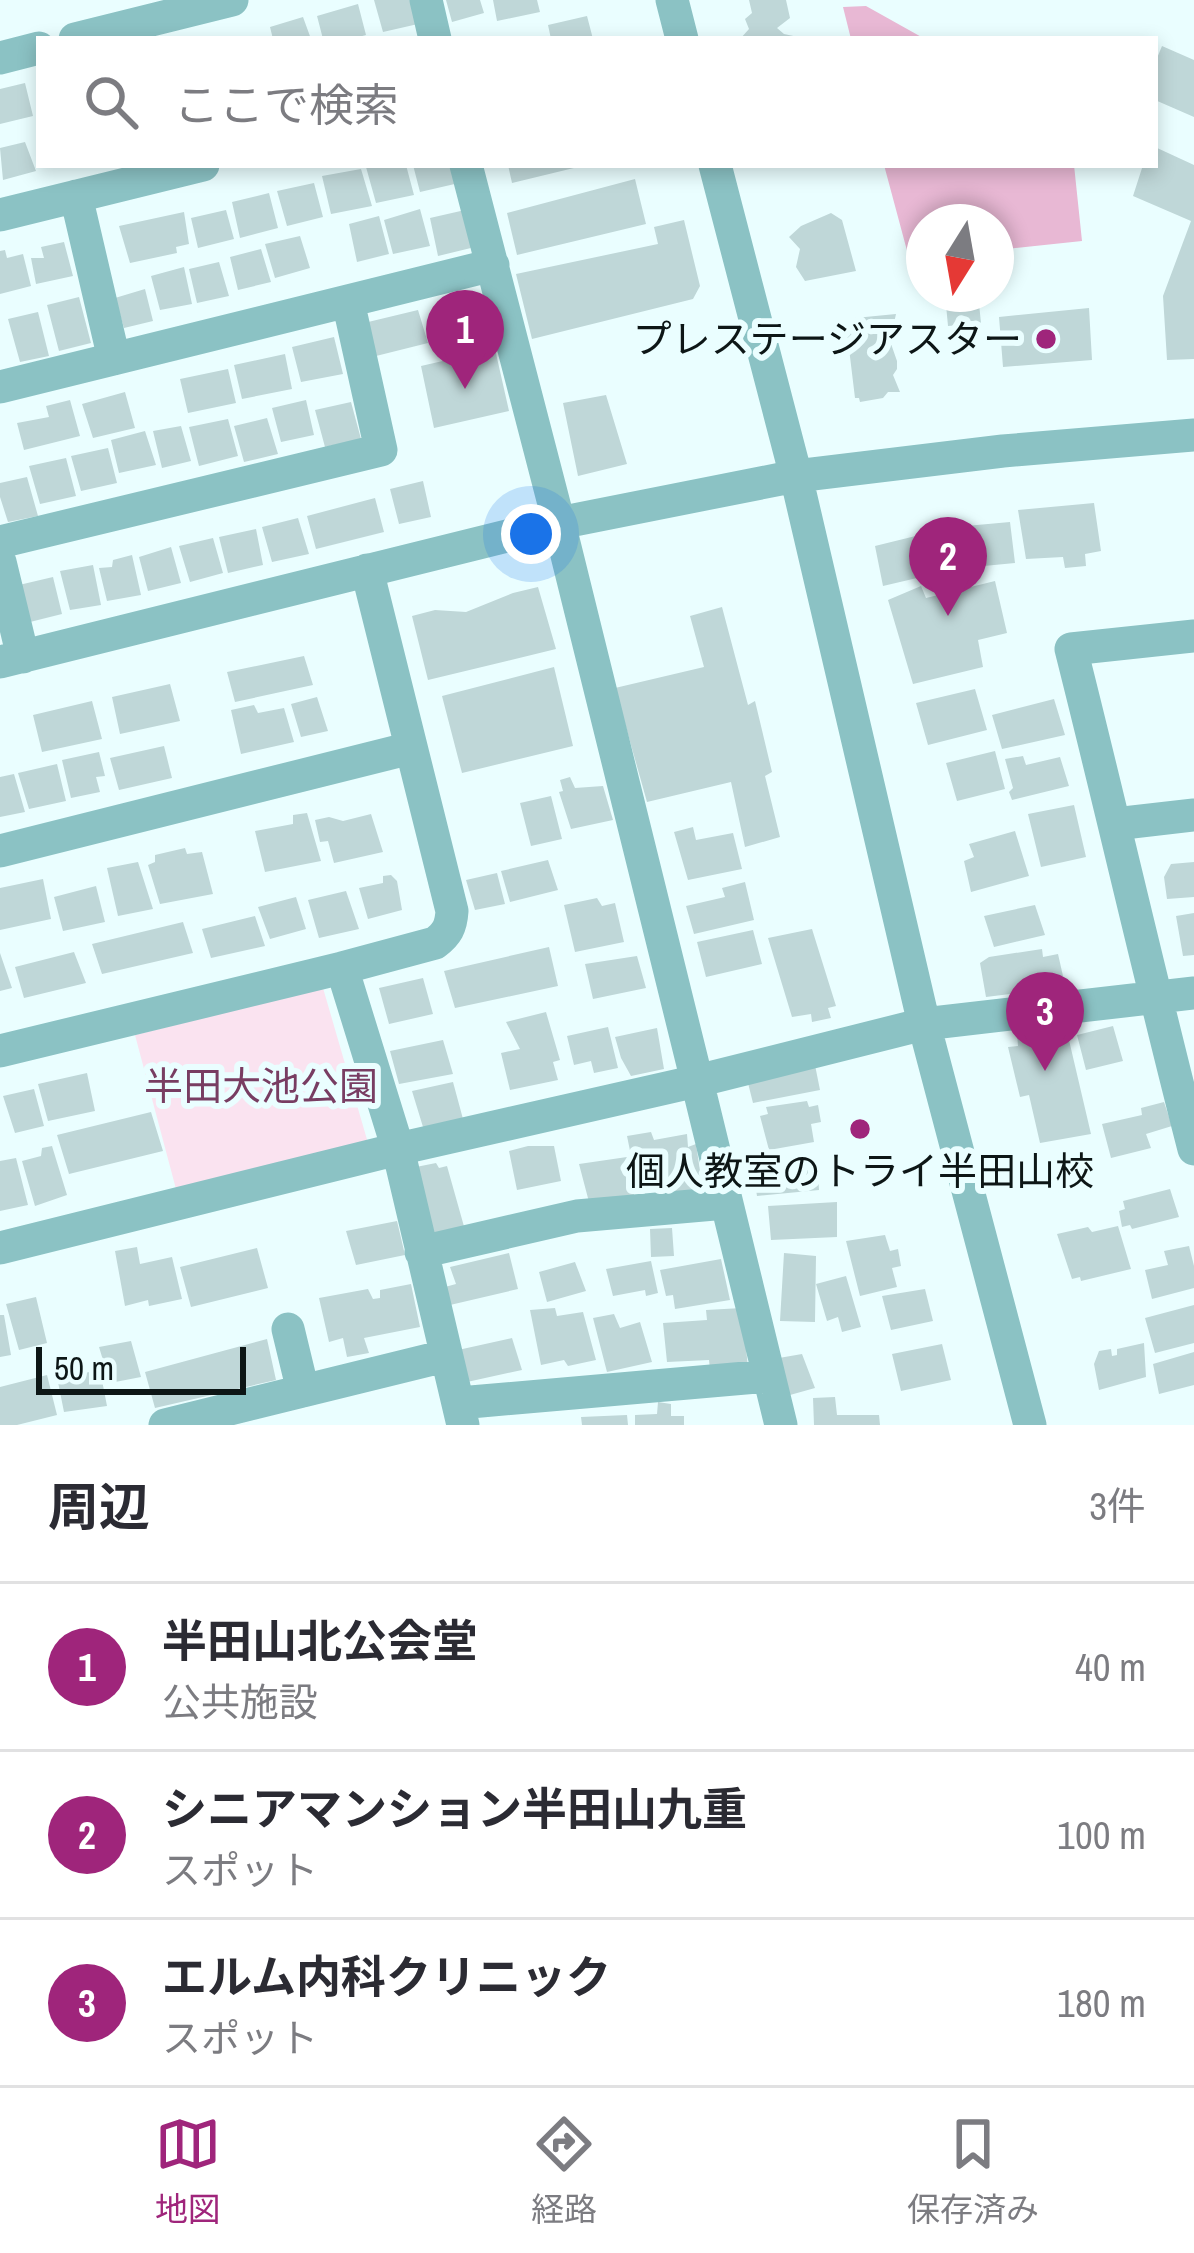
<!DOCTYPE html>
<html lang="ja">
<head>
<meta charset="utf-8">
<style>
  :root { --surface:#fff; --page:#f2f2f3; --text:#2b2b33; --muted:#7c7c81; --line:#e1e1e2; --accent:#9f257b }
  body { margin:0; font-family:"Archivo Narrow","Noto Sans JP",sans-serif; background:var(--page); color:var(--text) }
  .compass { position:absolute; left:906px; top:204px; width:108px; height:108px; border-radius:50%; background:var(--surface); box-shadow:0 6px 18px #0003; rotate:191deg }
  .scale { position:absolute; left:36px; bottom:30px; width:210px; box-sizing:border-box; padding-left:12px; border:6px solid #0d1616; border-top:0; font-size:33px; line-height:42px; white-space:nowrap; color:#0d1616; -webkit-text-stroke:9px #eafeff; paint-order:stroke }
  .you { position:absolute; left:531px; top:534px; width:42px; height:42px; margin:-30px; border:9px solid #fff; border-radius:50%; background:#1a73e8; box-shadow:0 0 0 18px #1a73e833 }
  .badge { display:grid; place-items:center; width:78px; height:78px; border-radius:50%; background:var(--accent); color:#fff; font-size:39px; font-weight:700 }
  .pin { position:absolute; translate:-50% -99px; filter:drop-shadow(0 3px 6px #0008) }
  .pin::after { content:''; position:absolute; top:63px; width:42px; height:36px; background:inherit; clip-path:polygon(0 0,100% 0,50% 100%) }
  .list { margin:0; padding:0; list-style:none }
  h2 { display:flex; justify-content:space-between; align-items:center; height:156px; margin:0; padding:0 48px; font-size:51px }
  h2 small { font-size:39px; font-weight:400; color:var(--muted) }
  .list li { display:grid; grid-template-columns:78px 1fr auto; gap:36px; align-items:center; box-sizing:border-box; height:168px; padding:0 48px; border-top:3px solid var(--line) }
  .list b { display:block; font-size:45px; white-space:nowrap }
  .list p { margin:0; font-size:39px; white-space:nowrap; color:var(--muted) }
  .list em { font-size:39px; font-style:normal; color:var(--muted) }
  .icon { flex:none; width:66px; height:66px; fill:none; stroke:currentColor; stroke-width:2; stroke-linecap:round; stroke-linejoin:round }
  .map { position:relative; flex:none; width:1194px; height:1425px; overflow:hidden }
  .search { position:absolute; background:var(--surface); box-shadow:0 6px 18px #0003; left:36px; right:36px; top:36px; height:132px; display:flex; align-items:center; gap:30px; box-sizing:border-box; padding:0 42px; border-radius:0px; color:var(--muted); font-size:45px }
  .sheet { height:660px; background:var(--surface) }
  nav { display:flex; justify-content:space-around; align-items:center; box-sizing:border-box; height:168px; border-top:3px solid var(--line); background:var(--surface); font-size:33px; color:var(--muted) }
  nav a { display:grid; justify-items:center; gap:6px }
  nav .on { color:var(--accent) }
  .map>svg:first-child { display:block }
  .green { fill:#fae3f0 }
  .water { fill:#e8b8d4 }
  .building { fill:#bfd7d8 }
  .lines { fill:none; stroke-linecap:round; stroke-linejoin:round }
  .minor { stroke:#8bc2c4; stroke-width:33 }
  .poi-dot { fill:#9f257b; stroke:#eafeff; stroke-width:4.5 }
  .labels { text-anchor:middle; stroke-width:12; stroke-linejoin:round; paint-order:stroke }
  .poi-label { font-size:39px; fill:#0d1616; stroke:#eafeff; text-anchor:end }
  .park-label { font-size:39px; fill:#783d62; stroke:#eafeff }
</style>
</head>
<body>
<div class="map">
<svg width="1194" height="1425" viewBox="0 0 1194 1425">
  <rect width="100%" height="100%" fill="#eafeff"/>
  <path class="green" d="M323,988L368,1143L176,1189L135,1035Z"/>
  <path class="water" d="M866,6L925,39H851L843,7Z
    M884,165H1074L1082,241L996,250V222H924V257L909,258Z"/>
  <path class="building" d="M374,0H412L418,24L383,32Z
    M446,0H480L484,13L452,22Z
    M493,0H537L540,12L497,21Z
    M749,0H786L790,18L777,28L784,34L798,37L797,39H740L749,29L745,19L752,13Z
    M358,4L366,35L351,39H323L317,16Z
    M587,16L593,39H551L548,25Z
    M303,17L311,39H273L270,27Z
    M1162,46L1194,60V117L1155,100V63Z
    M25,83L33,116L0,124V89Z
    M25,142L36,171L3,180L0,148Z
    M1155,147L1194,165V359L1167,360L1163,296L1191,221L1133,196L1143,165H1155Z
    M375,165H406L414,195L376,203L366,167Z
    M413,165H453L459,183L420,192Z
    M508,165H578V167L512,183Z
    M361,169L372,206L331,214L322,176Z
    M635,179L646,224L517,255L507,213Z
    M314,183L323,217L287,226L277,191Z
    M269,193L278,228L240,238L232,202Z
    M420,209L430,246L393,254L384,220Z
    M226,210L234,239L198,248L191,218Z
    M465,210L475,247L438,256L430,218Z
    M184,212L189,244L176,247L177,253L130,263L119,226Z
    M831,213L842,220L856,271L805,281L796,267L800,249L789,237L801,226Z
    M379,216L389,254L357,262L349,224Z
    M684,220L700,286L693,299L532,339L516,274L658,244L654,227Z
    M300,236L310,268L275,278L265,244Z
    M64,242L73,276L36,284L31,258H44L41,247Z
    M261,249L271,282L238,290L230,257Z
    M5,250L7,258L23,254L31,286L0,294V251Z
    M219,262L229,296L197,303L189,269Z
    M184,267L192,304L160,310L151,276Z
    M145,289L153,321L124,328L115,298Z
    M945,294H978L981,323L948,326Z
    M481,295L492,329L451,340L444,304Z
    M79,297L91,343L59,351L47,305Z
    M1089,308L1092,360L1003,367L999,317Z
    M418,310L428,343L372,357L364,323Z
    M38,312L49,356L20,362L8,319Z
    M896,314L890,341L897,361V369L893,375L900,392H888L883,398L860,402L859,398H855L847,332L856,325L855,318Z
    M334,337L343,374L301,382L292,347Z
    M495,349L509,411L434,428L421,366Z
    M285,354L292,389L242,399L234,365Z
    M228,369L236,403L188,413L180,379Z
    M125,392L135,428L93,438L82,404Z
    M606,395L627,464L578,476L563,403Z
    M70,400L80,436L24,450L17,423L49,417L46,406Z
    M306,400L314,435L281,442L272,408Z
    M351,402L361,439L325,447L315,410Z
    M267,418L278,454L244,462L234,426Z
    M228,419L238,456L199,466L189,427Z
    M181,426L191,461L162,468L153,431Z
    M145,431L156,465L119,473L111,440Z
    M108,448L117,483L81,491L71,456Z
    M66,458L76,496L40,504L29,466Z
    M27,477L38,516L8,522L0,497V483Z
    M423,481L431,517L399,524L390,489Z
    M375,498L384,532L316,549L307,516Z
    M1094,503L1101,551L1085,554L1086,566L1065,568L1063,557L1026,559L1018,510Z
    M298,518L309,554L272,562L262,527Z
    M1010,522L1015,563L963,568L955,527Z
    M256,529L263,565L228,573L219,537Z
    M940,530L951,570L883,586L875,546Z
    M213,538L223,573L190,582L179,546Z
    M171,547L181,583L148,591L139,557Z
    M132,555L141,595L107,601L99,568L112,567L113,560Z
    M93,565L101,605L70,610L60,571Z
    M53,577L62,614L30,622L19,585Z
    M995,581L1007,633L978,640L983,667L913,684L888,600L921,586L926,598Z
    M538,587L556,649L428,680L412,616L435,610L466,612L513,593Z
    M722,607L748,705L755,701L772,772L765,776L780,837L745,847L731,782L647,802L615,688L704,667L690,616Z
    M304,656L313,685L235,702L227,672Z
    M554,667L573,746L462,773L442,696Z
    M170,684L180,721L120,734L112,697Z
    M975,689L987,730L928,745L916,703Z
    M317,697L328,731L301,737L291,704Z
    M1054,699L1065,735L1002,749L992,715Z
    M92,701L102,739L42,752L33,715Z
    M254,705L258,713L284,708L294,742L241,754L231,710Z
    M164,746L172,778L119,790L110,758Z
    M995,751L1005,789L957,801L946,763Z
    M99,752L105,776L96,777L100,792L71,798L62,760Z
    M1023,756L1026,765L1060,757L1069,786L1012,800L1009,792L1013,788L1005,759Z
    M57,764L66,801L29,809L18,773Z
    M14,774L25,812L0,817V777Z
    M570,777L575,788L603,786L613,820L571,829L559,792L563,791L560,780Z
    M551,796L562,839L531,846L520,803Z
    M1074,805L1086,857L1041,867L1028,814Z
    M307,813L321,861L265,872L255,831L293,824V815Z
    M371,814L383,852L334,863L328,841L320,842L315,820L329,817L343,821Z
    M693,827L696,840L733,833L742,869L688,880L674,832Z
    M1015,831L1029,876L971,892L964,861L974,857L969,844Z
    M185,848L187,854L202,852L213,894L160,904L148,865L155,862V855Z
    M548,860L558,890L510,902L501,871Z
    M138,862L153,909L118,916L107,868Z
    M1194,862V897L1167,899L1164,877L1171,864Z
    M497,873L505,904L475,910L466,880Z
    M391,875L397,881L402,910L368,919L359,888L383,883V876Z
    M43,879L51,919L0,930V888Z
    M745,882L754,920L694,934L686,906L725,897L722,888Z
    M96,886L105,922L63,931L54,897Z
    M346,891L359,929L319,938L308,900Z
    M296,897L306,929L270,939L258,907Z
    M597,898L602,906L615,903L624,942L575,952L564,905Z
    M1035,905L1045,935L994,947L984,916Z
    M1194,913V955L1183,956L1176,916Z
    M255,916L265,946L211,958L202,929Z
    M183,922L193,953L102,974L92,944Z
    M812,929L836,1006L828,1008L831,1018L812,1022L811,1014L792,1017L768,938Z
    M753,930L762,964L706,977L697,942Z
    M549,947L558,986L455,1008L444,971Z
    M1042,949L1043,957L1058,954L1063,976L1049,979L1051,989L986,997L980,963L989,957Z
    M74,952L86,983L24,998L15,967Z
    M0,953L12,988L0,991Z
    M637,956L646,988L593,999L585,964Z
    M423,978L433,1014L389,1024L379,988Z
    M546,1012L560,1060L553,1062L558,1080L510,1090L501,1053L520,1049L506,1022Z
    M1065,1023L1091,1134L1040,1143L1029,1095L1020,1097L1008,1047L1018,1046L1017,1033Z
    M1113,1026L1123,1061L1086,1070L1077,1035Z
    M608,1027L618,1068L594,1073L591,1061L574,1065L567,1036Z
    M657,1028L664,1069L631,1076L621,1058L615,1037Z
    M443,1040L453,1074L399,1084L390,1051Z
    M815,1065L820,1090L753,1103L747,1079Z
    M87,1073L95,1111L48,1121L38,1084Z
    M453,1082L463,1119L423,1127L412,1091Z
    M34,1089L44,1126L15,1133L3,1096Z
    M807,1101L809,1107L818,1105L821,1122L811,1124L814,1142L769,1150L760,1116L768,1114L766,1107Z
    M1164,1102L1172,1126L1146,1134L1151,1148L1111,1158L1102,1124L1142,1115L1141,1108Z
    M151,1112L163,1151L69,1174L57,1135Z
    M651,1132L654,1140L687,1134L688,1147L696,1144L703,1191L657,1197L654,1188L638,1190L627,1136Z
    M52,1146L67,1195L35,1206L22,1161L41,1156L42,1148Z
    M528,1146H554L561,1181L517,1190L509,1151Z
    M627,1157L634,1195L589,1202L579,1164Z
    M16,1158L28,1205L0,1211V1161Z
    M817,1158L819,1190L757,1196L752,1164Z
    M436,1163L439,1168L447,1166L465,1230L434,1235L416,1167Z
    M1170,1189L1179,1217L1132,1229L1130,1225L1122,1227L1119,1211L1125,1209L1123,1201Z
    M837,1202V1237L771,1240L768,1206Z
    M397,1221L405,1255L356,1265L346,1231Z
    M1118,1226L1131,1269L1081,1281L1080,1277L1072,1279L1057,1234L1088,1227L1092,1232Z
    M672,1228L674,1256L651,1257L650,1229Z
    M885,1235L890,1251L898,1249L901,1266L892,1268L897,1287L860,1296L846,1241Z
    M1189,1246L1194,1266V1288L1152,1299L1145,1270L1168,1265L1164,1251Z
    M137,1247L140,1264L172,1257L182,1299L149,1306L148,1300L125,1306L115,1251Z
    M257,1248L268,1288L191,1307L180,1267Z
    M509,1253L518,1289L450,1305L445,1287L456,1284L450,1267Z
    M784,1253L816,1256L815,1322L780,1321Z
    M721,1259L730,1300L675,1309L673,1295L666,1296L660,1270Z
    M651,1261L658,1293L646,1296L645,1290L613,1296L606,1269Z
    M575,1262L586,1291L547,1302L539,1272Z
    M846,1276L861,1327L842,1332L838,1317L827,1321L816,1284Z
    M411,1284L420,1327L364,1338L369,1353L347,1357L343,1338L329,1342L319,1298L368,1289L373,1299L380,1298V1290Z
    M925,1289L933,1321L891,1330L882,1296Z
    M36,1297L47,1343L19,1350L6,1304Z
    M1194,1305V1343L1155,1353L1145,1318Z
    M555,1308L557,1316L583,1312L596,1360L568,1366L564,1360L541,1365L530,1310Z
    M742,1308L748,1368L710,1370L709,1360L667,1362L663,1323L707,1320L706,1310Z
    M614,1314L620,1328L640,1322L652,1362L607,1372L593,1318Z
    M0,1315H4L11,1355L0,1357Z
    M512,1338L522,1370L467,1382L458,1350Z
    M267,1339L276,1380L155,1408L145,1372Z
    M131,1341L141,1377L110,1383L99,1347Z
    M1144,1343L1146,1377L1099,1390L1094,1364L1099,1351L1111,1349L1112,1356L1117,1355V1349Z
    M942,1344L951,1380L901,1391L892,1354Z
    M1194,1352V1385L1159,1394L1153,1364Z
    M802,1354L815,1388L790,1395L779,1358Z
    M76,1364L79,1374L100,1370L107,1406L64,1412L55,1367Z
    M47,1375L57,1415L17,1425H0V1387Z
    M835,1397L837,1415H879L880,1425H814L813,1398Z
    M658,1402L671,1404V1416H684V1425H635V1415L657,1414Z
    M627,1415L628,1425H582L581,1417Z"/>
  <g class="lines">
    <path class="minor" d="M426,0L435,39
      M672,0L682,39
      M75,39L232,0
      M0,58L39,48
      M466,165L559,523L697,1081L924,1024L1194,993
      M715,165L796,476L924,1024L1030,1425
      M76,196L114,359
      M0,215L203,165
      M0,387L493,265
      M0,542L381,450L348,301
      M0,562L23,657
      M1194,636L1071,649C1113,815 1151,983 1194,1149
      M0,662L559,523L796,476L1003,451L1194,435
      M1115,824L1194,815
      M0,851L411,748
      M342,968L435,943C447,934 451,927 452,911L367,570
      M0,1051L342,968L398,1149L463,1425
      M0,1248L398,1149L697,1081L781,1425
      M421,1252L577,1216L726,1203
      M288,1329L303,1391
      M459,1403L769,1376
      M165,1425L445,1356"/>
  </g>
  <g class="poi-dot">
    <circle cx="1046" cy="339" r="12"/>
    <circle cx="860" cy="1129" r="12"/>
  </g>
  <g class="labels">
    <g class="poi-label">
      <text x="1022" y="353">プレステージアスター</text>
      <text x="860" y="1185" text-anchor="middle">個人教室のトライ半田山校</text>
    </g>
    <g class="park-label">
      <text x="261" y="1100">半田大池公園</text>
    </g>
  </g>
</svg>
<svg class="compass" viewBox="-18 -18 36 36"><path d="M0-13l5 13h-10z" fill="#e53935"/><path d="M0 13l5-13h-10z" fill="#7c7c81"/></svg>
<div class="scale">50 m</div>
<div class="you"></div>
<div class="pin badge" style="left:465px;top:389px">1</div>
<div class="pin badge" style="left:948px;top:616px">2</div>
<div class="pin badge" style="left:1045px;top:1071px">3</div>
<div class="search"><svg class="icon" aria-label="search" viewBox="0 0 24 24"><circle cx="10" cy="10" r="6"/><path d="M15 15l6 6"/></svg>ここで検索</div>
</div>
<section class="sheet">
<h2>周辺<small>3件</small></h2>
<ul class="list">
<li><span class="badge">1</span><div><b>半田山北公会堂</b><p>公共施設</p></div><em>40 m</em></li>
<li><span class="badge">2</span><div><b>シニアマンション半田山九重</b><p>スポット</p></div><em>100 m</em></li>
<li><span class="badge">3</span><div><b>エルム内科クリニック</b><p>スポット</p></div><em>180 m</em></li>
</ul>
</section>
<nav>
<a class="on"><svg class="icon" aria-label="map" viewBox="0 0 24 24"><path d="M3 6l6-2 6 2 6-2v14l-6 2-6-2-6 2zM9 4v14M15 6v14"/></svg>地図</a>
<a><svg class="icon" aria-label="directions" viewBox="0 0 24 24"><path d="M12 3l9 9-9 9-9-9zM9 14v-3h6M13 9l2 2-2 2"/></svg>経路</a>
<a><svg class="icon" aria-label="saved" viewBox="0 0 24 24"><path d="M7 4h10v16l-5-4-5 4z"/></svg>保存済み</a>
</nav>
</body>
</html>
